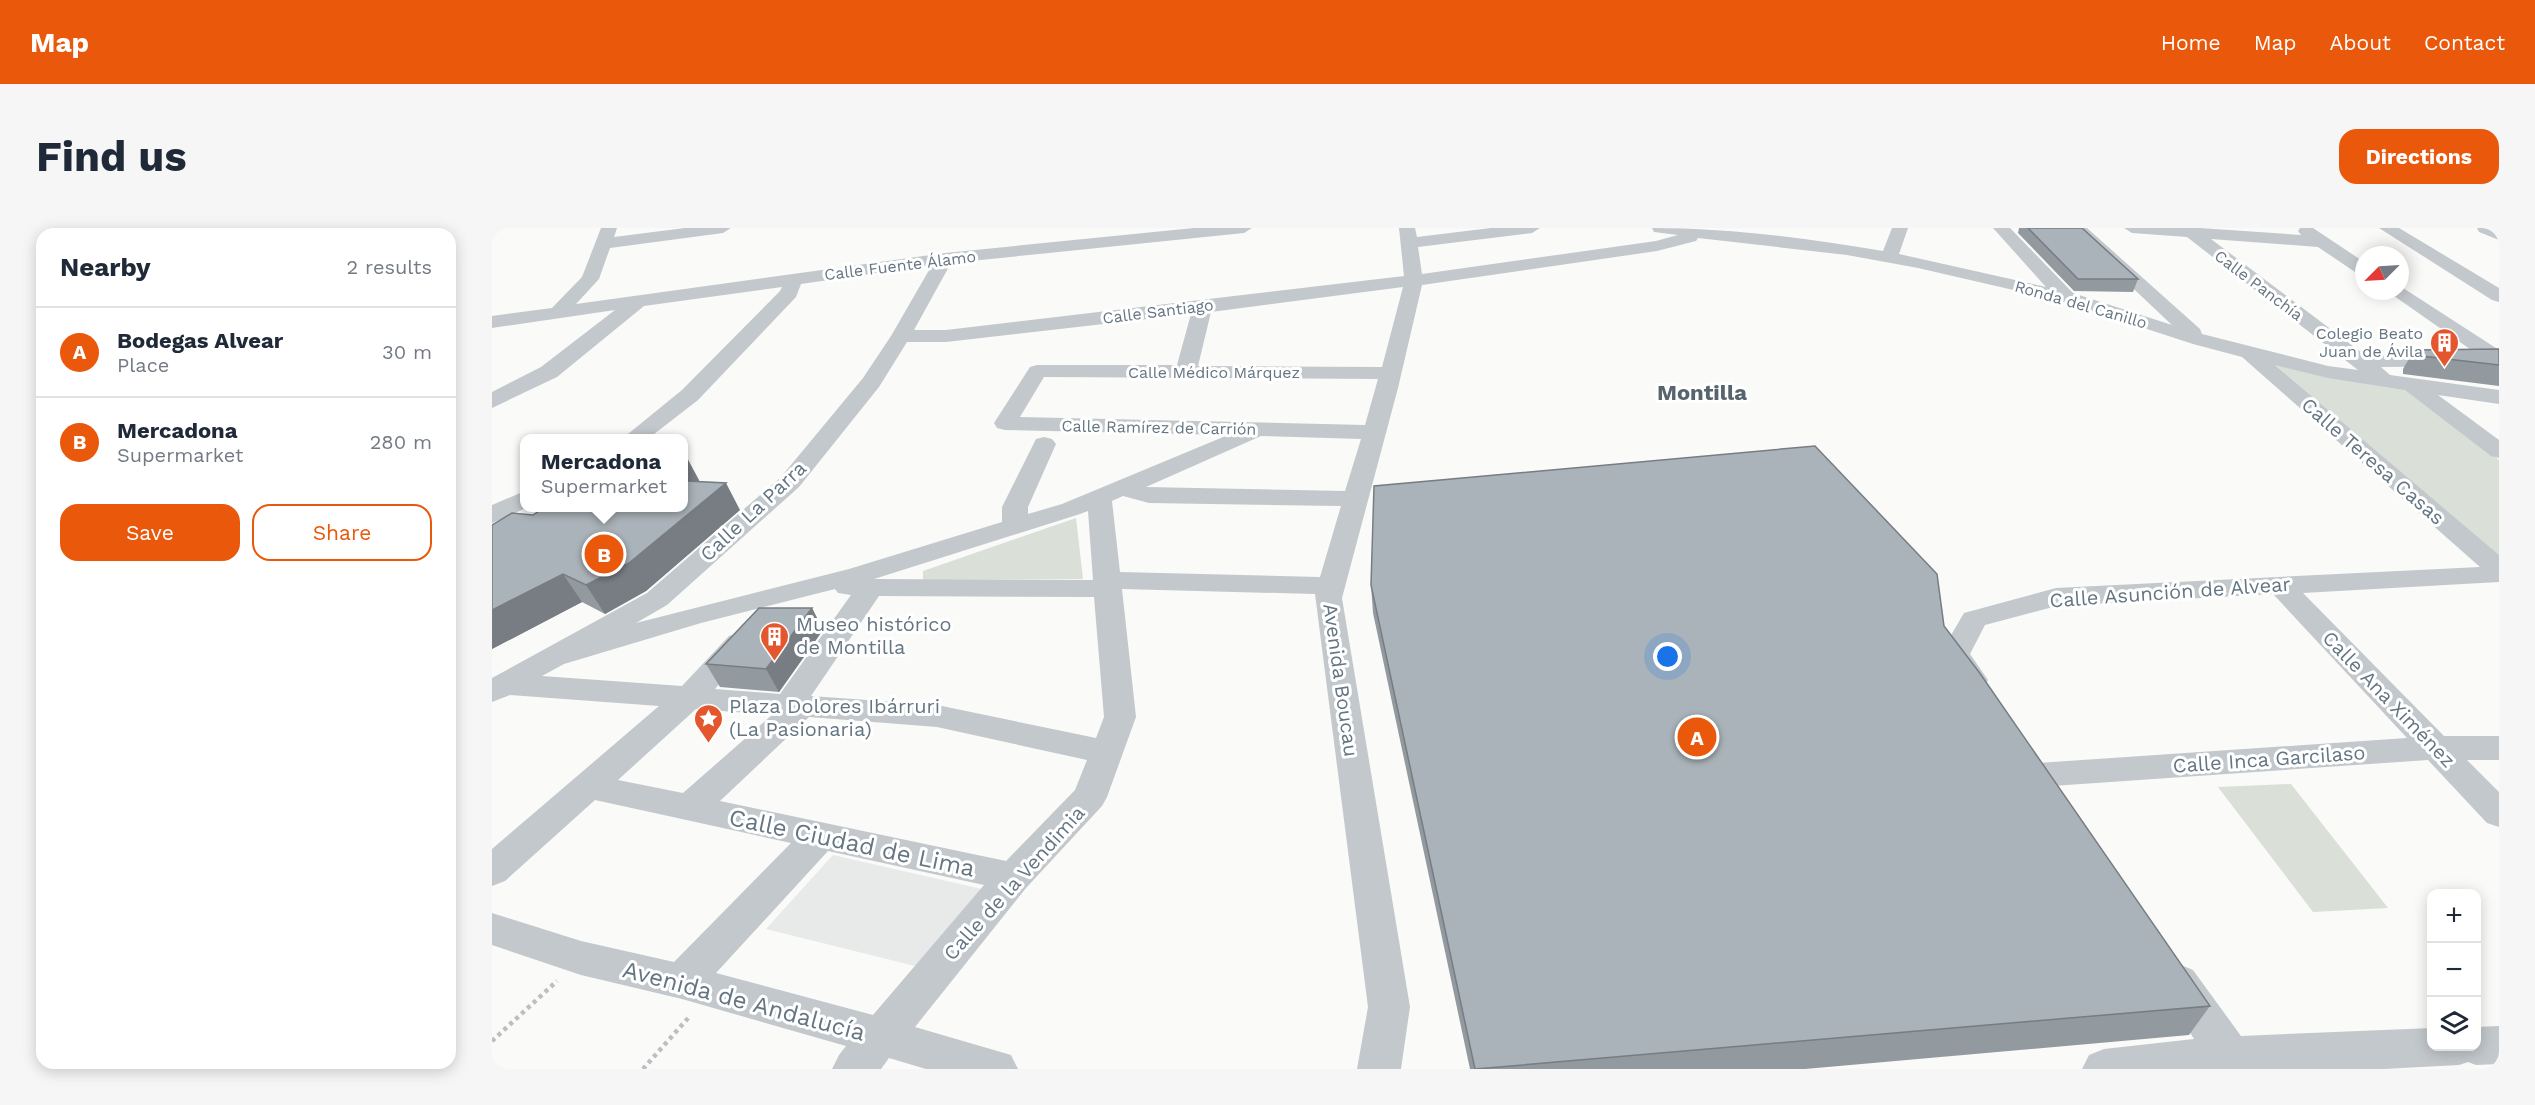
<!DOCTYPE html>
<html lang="en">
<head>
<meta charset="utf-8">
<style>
  :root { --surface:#fff; --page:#f6f6f7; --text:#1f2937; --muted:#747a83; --line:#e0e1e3; --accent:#ea580c }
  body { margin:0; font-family:"Work Sans",sans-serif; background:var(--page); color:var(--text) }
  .controls { position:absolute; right:18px; bottom:18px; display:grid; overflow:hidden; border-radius:12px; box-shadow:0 3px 15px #0003 }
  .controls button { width:54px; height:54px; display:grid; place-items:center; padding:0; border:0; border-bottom:2px solid var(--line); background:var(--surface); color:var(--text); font:30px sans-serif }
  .compass { position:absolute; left:1863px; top:18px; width:54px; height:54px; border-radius:50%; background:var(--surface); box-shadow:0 3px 15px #0003; rotate:246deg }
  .you { position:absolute; left:1176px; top:429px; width:21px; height:21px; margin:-15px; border:4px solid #fff; border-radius:50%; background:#1a73e8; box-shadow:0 0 0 9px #1a73e833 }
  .badge { display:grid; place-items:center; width:39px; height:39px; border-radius:50%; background:var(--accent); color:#fff; font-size:20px; font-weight:700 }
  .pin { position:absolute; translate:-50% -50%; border:3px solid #fff; box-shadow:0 2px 6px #0006 }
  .popup { position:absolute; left:28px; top:206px; width:168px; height:78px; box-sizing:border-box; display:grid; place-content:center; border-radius:12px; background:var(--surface); filter:drop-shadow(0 2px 4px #0005); font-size:20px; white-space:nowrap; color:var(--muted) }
  .popup b { font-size:22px; color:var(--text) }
  .popup::after { content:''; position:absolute; left:50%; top:100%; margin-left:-12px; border:12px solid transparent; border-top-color:var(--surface) }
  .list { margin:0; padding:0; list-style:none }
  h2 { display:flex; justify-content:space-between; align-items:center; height:78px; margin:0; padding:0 24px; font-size:26px }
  h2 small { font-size:20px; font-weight:400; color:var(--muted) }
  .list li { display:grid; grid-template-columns:39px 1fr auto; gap:18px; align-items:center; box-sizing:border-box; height:90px; padding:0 24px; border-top:2px solid var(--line) }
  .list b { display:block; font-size:22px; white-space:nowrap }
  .list p { margin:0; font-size:20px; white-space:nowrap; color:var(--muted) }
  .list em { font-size:20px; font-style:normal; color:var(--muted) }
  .actions { display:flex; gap:12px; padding:18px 24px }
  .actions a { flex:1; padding:14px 0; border:2px solid var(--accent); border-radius:18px; text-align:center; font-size:21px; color:var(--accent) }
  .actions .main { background:var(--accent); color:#fff }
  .icon { flex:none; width:33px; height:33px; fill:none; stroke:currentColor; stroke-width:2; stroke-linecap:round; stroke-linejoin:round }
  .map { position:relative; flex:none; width:2007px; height:841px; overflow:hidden; border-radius:18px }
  header { display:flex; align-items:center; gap:36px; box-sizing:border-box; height:84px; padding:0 30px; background:var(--accent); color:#fff }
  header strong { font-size:28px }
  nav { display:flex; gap:33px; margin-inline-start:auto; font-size:21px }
  .intro { display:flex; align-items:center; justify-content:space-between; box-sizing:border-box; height:144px; padding:0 36px }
  h1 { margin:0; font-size:42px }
  .button { padding:15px 27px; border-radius:18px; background:var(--accent); color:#fff; font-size:21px; font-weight:700 }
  main { display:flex; gap:36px; padding:0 36px }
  aside { flex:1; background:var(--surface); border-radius:18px; box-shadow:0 3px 15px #0003 }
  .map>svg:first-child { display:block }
  .built { fill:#e8e9e9 }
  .green { fill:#dadfd7 }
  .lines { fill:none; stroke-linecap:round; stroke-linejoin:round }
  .path { stroke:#bbbfc2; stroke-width:4.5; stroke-dasharray:4 4; stroke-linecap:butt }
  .minor { fill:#c3c8cc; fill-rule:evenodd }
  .wall { fill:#929a9f }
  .shaded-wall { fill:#777d82 }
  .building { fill:#aab3b9; stroke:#777d82; stroke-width:1.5 }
  .labels { text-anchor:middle; stroke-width:6; stroke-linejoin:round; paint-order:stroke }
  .far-street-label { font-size:16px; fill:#657683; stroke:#fff }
  .far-poi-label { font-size:16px; fill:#657683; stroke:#fff; text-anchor:end }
  .street-label { font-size:20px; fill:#657683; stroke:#fff }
  .poi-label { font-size:20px; fill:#657683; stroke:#fff; text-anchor:start }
  .far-district-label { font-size:22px; font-weight:bold; fill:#57646e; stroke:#fff }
  .near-street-label { font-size:24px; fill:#657683; stroke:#fff }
</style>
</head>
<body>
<header>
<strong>Map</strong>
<nav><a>Home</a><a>Map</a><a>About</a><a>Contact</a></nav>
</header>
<div class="intro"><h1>Find us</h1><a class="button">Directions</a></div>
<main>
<aside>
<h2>Nearby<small>2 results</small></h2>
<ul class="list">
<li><span class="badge">A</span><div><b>Bodegas Alvear</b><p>Place</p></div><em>30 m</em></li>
<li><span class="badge">B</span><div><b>Mercadona</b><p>Supermarket</p></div><em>280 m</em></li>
</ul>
<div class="actions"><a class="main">Save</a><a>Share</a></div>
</aside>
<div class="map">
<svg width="2007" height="841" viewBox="0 0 2007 841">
  <rect width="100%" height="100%" fill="#fafaf8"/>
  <path class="built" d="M341,627L490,661L431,740L274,701Z"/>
  <path class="green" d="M1781,135L1914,160L2007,232V328Z
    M584,290L591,351L431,352V343Z
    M1799,556L1896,680L1821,684L1726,559Z"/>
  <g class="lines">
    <path class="path" d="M0,813L65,753
      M151,841L198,788"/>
    <path class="minor" d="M109,0H125L122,9L193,0H239L231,5L118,20L107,51L84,76L453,25L702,0H760L752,5L459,35L422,102H454L912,48L907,0H923L925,9L999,0H1048L1040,5L926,19L930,46L1164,13L1186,7L1162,4L1160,0C1237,0 1315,10 1391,23L1400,0H1416L1407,26L1554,59L1501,0H1518L1581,65L1680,97L1577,0H1595L1708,101L1710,106L1836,138L1866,142L1695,9L1640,5L1632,0H1708L1809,7L1806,3L1808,0H1821L1872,34V47L1866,46L1826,19L1719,11L1873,127L1985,126L1895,63H1908V58L2007,122V138L1889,139L1898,147L2007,162V176L1946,167L2007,212V230L1999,228L1913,162L1836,150L1783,137L2007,327V354L1811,365L1952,508H2007V532H1975L2007,564V599L1995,595L1936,532L1546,559L1534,556L1529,547L1534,538L1546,535L1915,510L1781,366L1565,378L1493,397L1478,426L1496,452L1492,459L1481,462L1470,459L1448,426L1472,385L1564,360L1988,339L1750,129L1701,116L1569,73L1426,40L1355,27L1206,10L1204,13L1165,23L930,57L906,160L850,370L918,779L909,841H865L876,779L823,366L630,361L644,489L615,569L610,578L534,660L423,799L519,827L526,841H434L397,830L389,841H340L347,827L354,818L190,771L89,747L0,717V685L89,713L182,734L299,615L103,572L13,653L0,658V621L167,478L18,467L0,474V450L155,365L289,249L371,150L399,108L440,37L309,56L304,69L206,172L157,210H131L190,162L288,63L290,59L152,78L65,149L0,180V164L49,139L123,82L0,100V88L60,80L90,49ZM911,59L890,139L706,138L719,84ZM699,86L685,137H545L538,139L502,195L505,200L513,202L736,207L570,276L536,286V279L564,216L560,211L552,209L544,211L510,279V294L357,341L144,395L175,377L307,259L387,159L415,114H454ZM552,149L886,151L873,197L528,189ZM769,208L869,211L853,263L654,259ZM631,268L657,275L849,278L828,349L628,344L620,273ZM596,283L601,352L382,351L588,286ZM343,361L346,365L359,367L288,466L223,461L263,415L259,408L248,405L237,408L190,458L50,448L72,436L209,395ZM387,368L602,369L612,489L604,510L445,477L319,468ZM204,481L280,487L191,565L126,552ZM317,489L445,499L595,532L583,562L514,633L228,573ZM336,623L492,657L381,787L224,745Z
      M1887,0H1907L2007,60V74L2000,72Z
      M1985,0H2007V12L1987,4Z
      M33,263L34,280L0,295V277Z
      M1687,736L1701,742L1749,808L1940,800V818H1984V799L2007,798V836L1984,837L1976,834L1967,837L1892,841H1590L1597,827L1612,821L1702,811L1667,754L1673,742Z"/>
  </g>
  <path class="wall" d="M1527,0H1590L1646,51L1641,64L1582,63L1526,5Z
    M2007,121V158L1911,146V141L1922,122Z
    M207,252V254L248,282L154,363L113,386L90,374L0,421L41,287Z
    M879,357L1452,398L1718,778L1697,807L1313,841H978L881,385Z
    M320,380L331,402L287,464L228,459L214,436Z"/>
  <path class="shaded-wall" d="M193,226L207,252L209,275L234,255L248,282L154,363L113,386L94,357L195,253Z
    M71,346L90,374L0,421V382Z
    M320,380L331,402L287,464L274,441Z"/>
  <path class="building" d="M1536,0H1590L1646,51H1586Z
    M2007,121V137L1921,127L1922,122Z
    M1323,218L1445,346L1452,398L1487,444L1718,778L983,841L879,357L882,258Z
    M192,226H193L195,253L234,255L137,335L94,357L71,346L0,382V297L20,285L41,287L53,279H192Z
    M267,380H320L274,441L214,436Z"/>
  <defs>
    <symbol id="building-pin" viewBox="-11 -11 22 30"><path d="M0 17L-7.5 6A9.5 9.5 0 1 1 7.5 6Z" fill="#e4572e" stroke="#fff"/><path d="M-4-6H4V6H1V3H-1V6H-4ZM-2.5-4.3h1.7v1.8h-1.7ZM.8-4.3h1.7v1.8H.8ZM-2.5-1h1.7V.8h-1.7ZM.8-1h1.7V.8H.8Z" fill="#fff"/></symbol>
    <symbol id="sight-pin" viewBox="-11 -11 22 30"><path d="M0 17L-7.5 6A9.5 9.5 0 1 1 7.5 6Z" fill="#e4572e" stroke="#fff"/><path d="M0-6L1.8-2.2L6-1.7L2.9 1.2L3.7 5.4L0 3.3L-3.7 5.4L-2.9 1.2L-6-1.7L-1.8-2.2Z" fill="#fff"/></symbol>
  </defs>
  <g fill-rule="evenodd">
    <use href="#building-pin" x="1936" y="98" width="33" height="45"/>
    <use href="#building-pin" x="266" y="392" width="33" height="45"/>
    <use href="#sight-pin" x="200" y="474" width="33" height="45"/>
  </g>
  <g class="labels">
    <g class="far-street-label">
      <text transform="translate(408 37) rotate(-7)" y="6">Calle Fuente Álamo</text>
      <text transform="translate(1767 57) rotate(37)" y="6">Calle Panchía</text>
      <text transform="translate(1589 76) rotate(16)" y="6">Ronda del Canillo</text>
      <text transform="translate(666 83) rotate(-7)" y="6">Calle Santiago</text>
      <text x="722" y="150">Calle Médico Márquez</text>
      <text transform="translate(667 199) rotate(1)" y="6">Calle Ramírez de Carrión</text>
    </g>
    <g class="far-poi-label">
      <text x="1931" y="111">Colegio Beato<tspan x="1931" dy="18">Juan de Ávila</tspan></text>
    </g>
    <g class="street-label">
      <text transform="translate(1881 233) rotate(41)" y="7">Calle Teresa Casas</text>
      <text transform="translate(261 283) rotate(-43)" y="7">Calle La Parra</text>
      <text transform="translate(1678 364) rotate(-4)" y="7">Calle Asunción de Alvear</text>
      <text transform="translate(849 452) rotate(82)" y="7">Avenida Boucau</text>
      <text transform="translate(1897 471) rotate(46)" y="7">Calle Ana Ximénez</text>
      <text transform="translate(1777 531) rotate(-4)" y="7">Calle Inca Garcilaso</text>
      <text transform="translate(522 655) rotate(-48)" y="7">Calle de la Vendimia</text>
    </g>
    <g class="poi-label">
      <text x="304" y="403">Museo histórico<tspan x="304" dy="23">de Montilla</tspan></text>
      <text x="237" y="485">Plaza Dolores Ibárruri<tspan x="237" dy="23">(La Pasionaria)</tspan></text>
    </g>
    <g class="far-district-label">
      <text x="1210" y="172">Montilla</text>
    </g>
    <g class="near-street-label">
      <text transform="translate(360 615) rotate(12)" y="8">Calle Ciudad de Lima</text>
      <text transform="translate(252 773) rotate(15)" y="8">Avenida de Andalucía</text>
    </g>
  </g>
</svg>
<div class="controls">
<button>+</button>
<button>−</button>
<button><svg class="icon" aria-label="layers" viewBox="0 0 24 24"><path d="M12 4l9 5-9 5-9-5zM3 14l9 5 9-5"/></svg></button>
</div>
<svg class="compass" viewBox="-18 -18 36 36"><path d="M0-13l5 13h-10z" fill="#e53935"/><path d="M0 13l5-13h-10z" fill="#747a83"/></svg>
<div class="you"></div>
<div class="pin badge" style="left:1205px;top:509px">A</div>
<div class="pin badge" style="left:112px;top:326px">B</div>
<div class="popup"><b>Mercadona</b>Supermarket</div>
</div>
</main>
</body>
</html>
